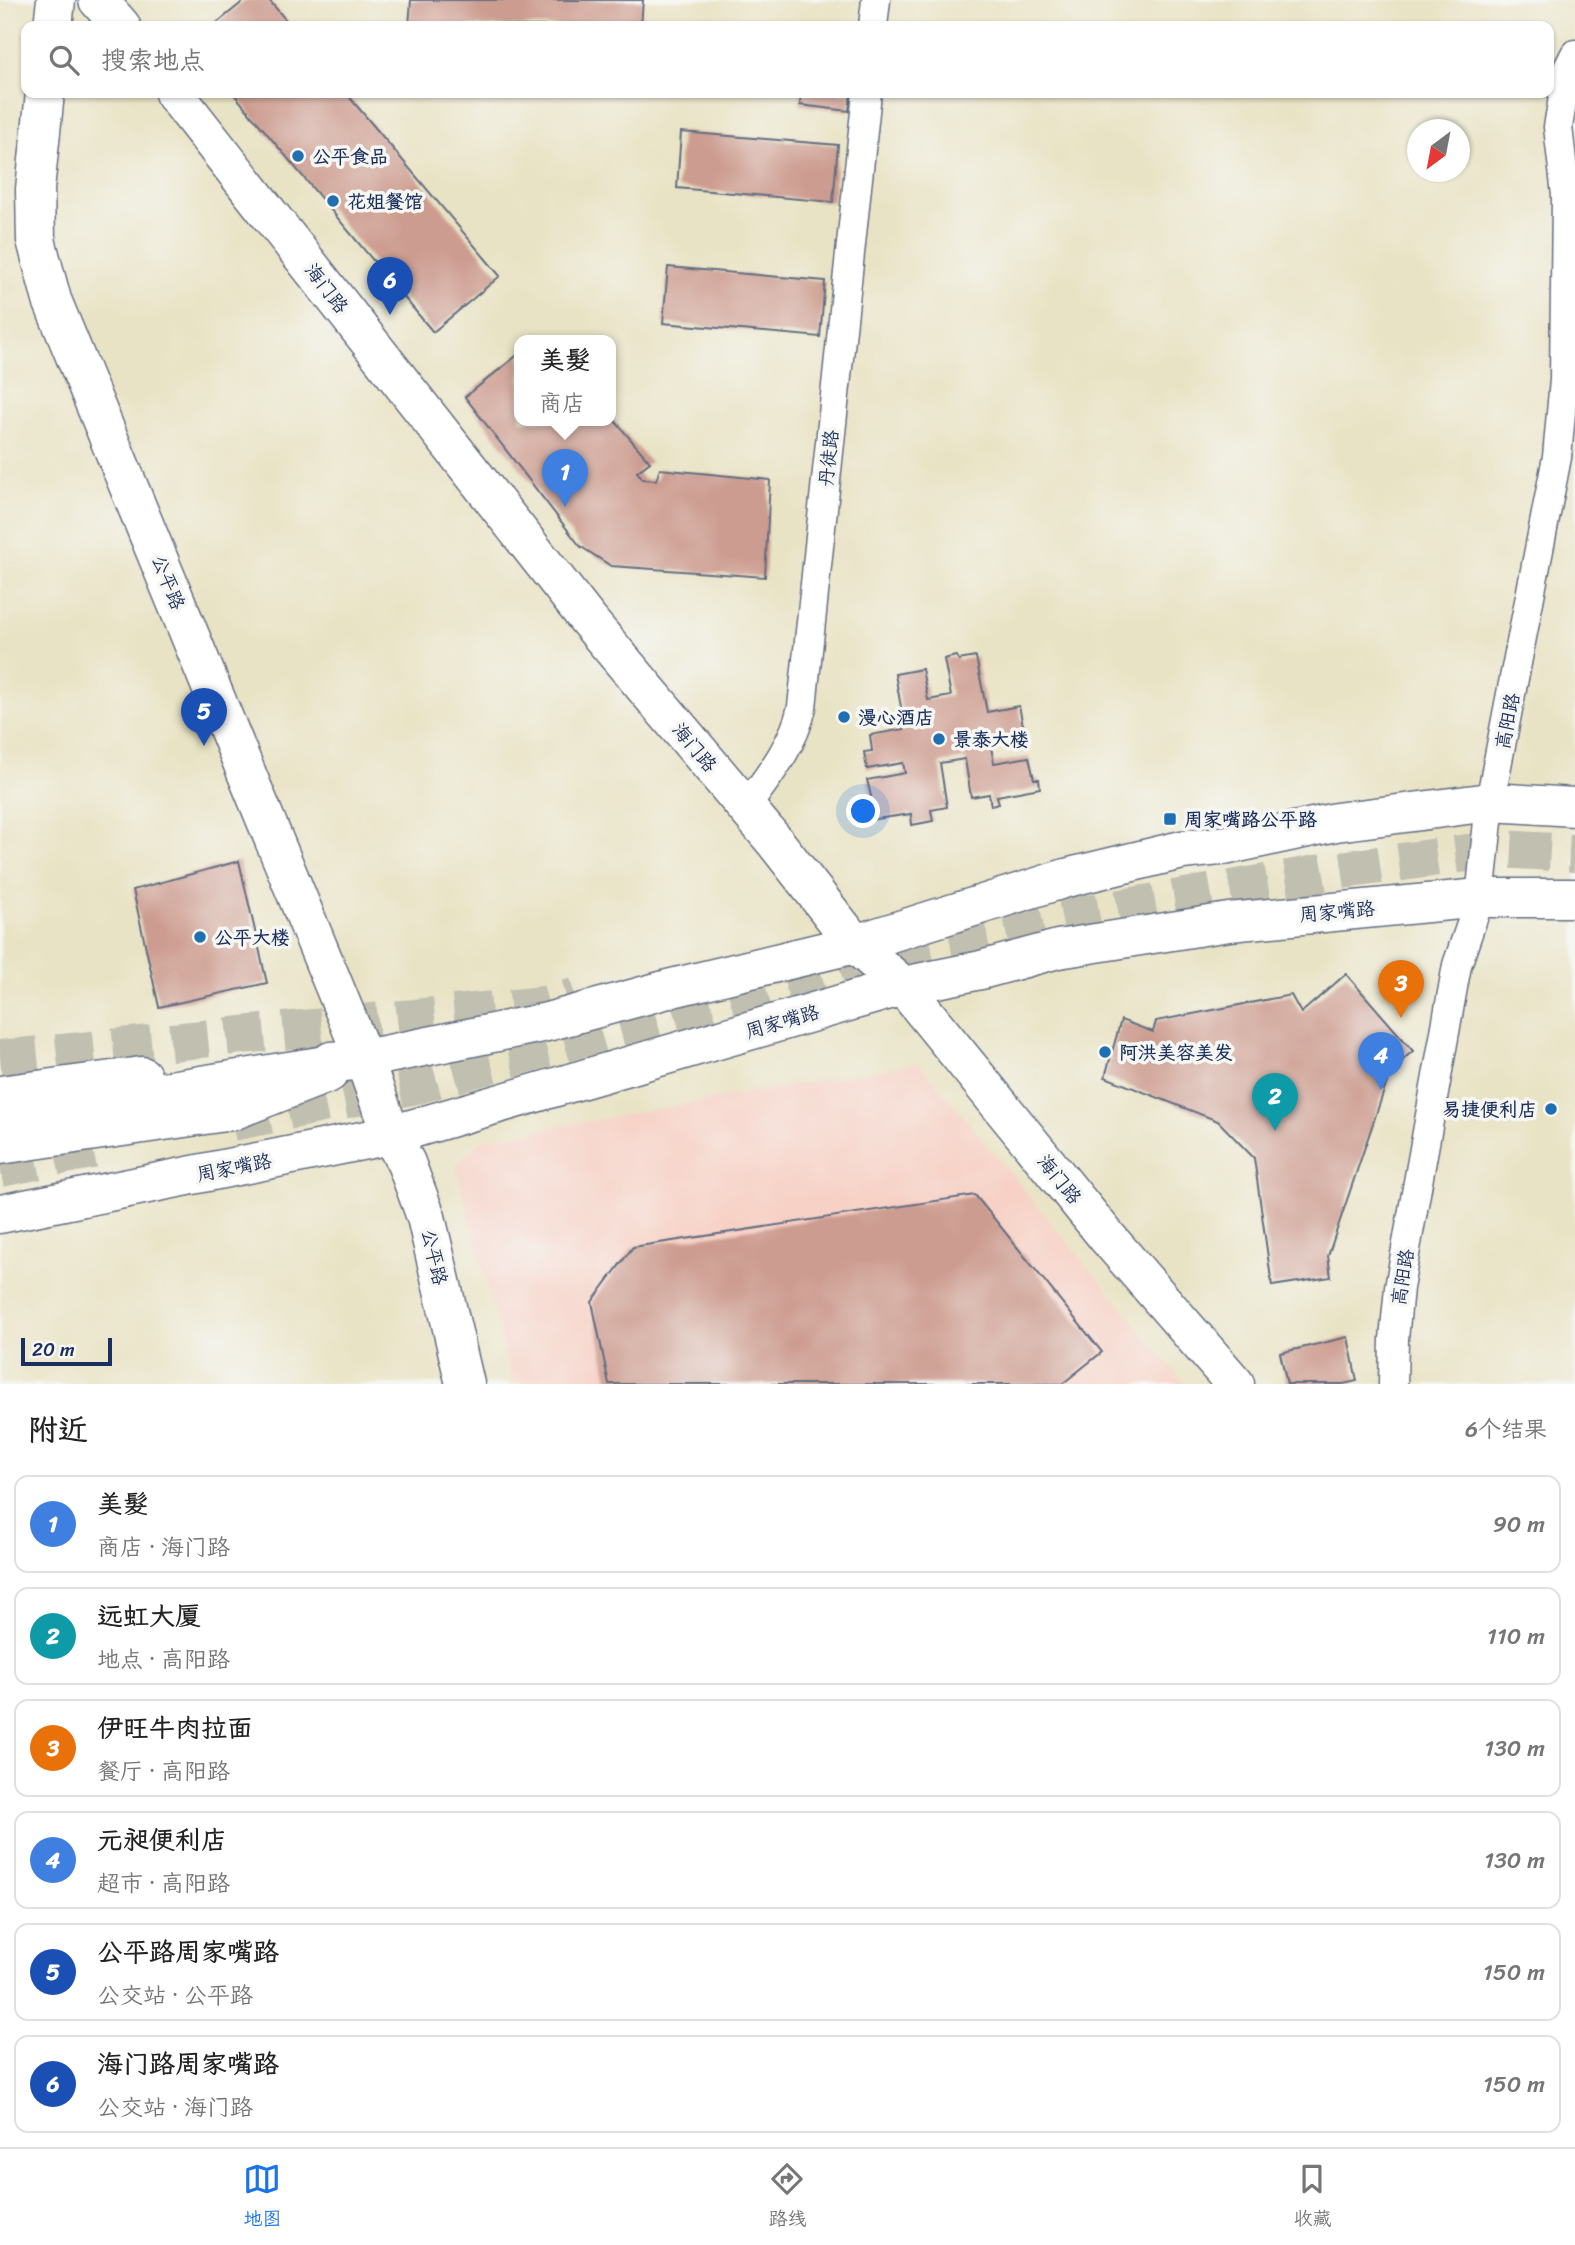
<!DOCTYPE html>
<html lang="zh">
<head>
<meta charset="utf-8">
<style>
  :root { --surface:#fff; --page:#f6f6f6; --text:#222; --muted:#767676; --line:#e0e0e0; --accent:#1a73e8 }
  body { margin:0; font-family:Sriracha,"LXGW WenKai TC",sans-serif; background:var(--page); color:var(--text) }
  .compass { position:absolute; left:1407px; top:119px; width:63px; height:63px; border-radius:50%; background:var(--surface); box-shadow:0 2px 5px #0004; rotate:212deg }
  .scale { position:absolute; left:21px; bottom:18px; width:91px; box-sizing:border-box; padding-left:7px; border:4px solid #1b2f5e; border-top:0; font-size:19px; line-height:24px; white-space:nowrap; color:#1b2f5e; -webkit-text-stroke:5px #f6f6f2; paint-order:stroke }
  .you { position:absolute; left:864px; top:812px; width:24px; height:24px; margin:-18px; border:5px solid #fff; border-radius:50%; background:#1a73e8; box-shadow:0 0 0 10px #1a73e833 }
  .badge { display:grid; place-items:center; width:46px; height:46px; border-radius:50%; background:var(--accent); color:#fff; font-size:23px; font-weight:700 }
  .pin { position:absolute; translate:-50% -58px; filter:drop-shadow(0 2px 4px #0008) }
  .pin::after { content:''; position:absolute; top:37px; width:24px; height:21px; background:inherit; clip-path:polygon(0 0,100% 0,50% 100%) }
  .popup { position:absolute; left:514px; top:335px; width:102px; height:91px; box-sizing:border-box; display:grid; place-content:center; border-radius:14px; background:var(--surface); filter:drop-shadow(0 2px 5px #0005); font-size:23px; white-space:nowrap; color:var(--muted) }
  .popup b { font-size:26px; color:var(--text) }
  .popup::after { content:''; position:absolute; left:50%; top:100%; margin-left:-14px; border:14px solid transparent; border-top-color:var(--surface) }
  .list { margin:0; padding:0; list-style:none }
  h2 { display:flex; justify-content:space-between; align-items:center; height:91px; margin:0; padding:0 28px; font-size:30px }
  h2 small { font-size:23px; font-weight:400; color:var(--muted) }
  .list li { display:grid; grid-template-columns:46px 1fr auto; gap:21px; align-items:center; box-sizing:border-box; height:98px; margin:0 14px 14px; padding:0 14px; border:2px solid var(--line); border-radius:14px }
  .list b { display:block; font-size:26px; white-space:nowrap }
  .list p { margin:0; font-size:23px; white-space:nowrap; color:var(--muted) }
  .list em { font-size:23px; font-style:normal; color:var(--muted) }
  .icon { flex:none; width:38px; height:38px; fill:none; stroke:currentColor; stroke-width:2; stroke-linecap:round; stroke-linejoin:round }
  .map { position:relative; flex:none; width:1575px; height:1384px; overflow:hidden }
  .search { position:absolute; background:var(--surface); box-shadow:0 2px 5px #0004; left:21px; right:21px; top:21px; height:77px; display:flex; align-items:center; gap:18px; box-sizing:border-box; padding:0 24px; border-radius:14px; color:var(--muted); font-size:26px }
  .sheet { height:763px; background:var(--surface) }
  nav { display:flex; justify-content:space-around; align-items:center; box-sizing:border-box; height:98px; border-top:2px solid var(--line); background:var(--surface); font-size:19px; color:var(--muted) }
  nav a { display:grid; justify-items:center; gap:4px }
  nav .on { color:var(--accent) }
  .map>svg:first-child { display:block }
  .built { fill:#f7d1c6 }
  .building { fill:#cd9c90 }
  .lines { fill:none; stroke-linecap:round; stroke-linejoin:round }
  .highway-tunnel { stroke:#c0bfb0; stroke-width:38; stroke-dasharray:38 19; stroke-linecap:butt }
  .street-casing { stroke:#636e82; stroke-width:31 }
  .secondary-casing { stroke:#636e82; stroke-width:41 }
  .primary-casing { stroke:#636e82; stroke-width:41 }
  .highway-casing { stroke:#636e82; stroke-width:41 }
  .street { stroke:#fff; stroke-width:28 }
  .secondary { stroke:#fff; stroke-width:38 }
  .primary { stroke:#fff; stroke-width:38 }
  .highway { stroke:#fff; stroke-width:38 }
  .poi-dot { fill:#1f6fb2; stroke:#f6f6f2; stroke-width:2.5 }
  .labels { text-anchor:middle; stroke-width:7; stroke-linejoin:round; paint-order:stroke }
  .poi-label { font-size:19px; font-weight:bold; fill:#1b2f5e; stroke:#f6f6f2; text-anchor:start }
  .street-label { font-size:19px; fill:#1b2f5e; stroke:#f6f6f2 }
</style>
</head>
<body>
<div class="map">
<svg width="1575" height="1384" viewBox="0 0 1575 1384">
  <rect width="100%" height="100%" fill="#f6f6f2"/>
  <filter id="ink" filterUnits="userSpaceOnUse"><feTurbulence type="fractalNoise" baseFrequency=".0143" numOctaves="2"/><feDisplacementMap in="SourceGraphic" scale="14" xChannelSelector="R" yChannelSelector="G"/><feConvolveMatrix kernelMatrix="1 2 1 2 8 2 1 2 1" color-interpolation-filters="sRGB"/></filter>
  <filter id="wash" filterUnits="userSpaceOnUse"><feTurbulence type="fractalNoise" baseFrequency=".00686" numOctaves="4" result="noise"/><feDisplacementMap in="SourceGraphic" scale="28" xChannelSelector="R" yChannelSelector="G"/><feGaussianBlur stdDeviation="1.57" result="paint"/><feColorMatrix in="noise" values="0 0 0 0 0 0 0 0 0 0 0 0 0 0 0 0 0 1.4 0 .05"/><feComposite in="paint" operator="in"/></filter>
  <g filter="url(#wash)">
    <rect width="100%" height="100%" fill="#e9e3c5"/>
    <path class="built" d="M919,1063L1185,1384H513L456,1166L481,1140Z"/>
    <g id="blocks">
      <path class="building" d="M245,0H269L291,26H213Z
        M411,0H643L641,26H409Z
        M233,93H346L500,276L433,332Z
        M801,93H851L849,111L800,105Z
        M681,132L838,145L833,202L677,188Z
        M668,267L825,281L820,337L663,323Z
        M520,353V421H610V415L650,462L637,472L643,479L656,480L660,469L770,480L765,577L611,566L580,546L465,397Z
        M956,656L959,660L976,657L987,712L1019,706L1025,735L990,742L994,763L1029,757L1034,779H1039L1040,788L997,796L999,804L991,806L989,794L971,797L965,759L940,763L947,807L931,810L933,821L912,825L911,814L869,820L866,800L871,796L867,780L905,773L903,763L867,769L864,752L872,751L870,735L905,729L895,674L922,669L928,700L951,696L944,659Z
        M239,861L267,983L159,1007L133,890Z
        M1346,974L1413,1051L1391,1070L1328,1256L1331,1277L1272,1286L1254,1158L1218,1121L1105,1077L1121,1020L1153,1032L1156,1021L1291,995L1301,1013Z
        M975,1195L1102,1352L1062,1384H609L592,1302L633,1247Z
        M1348,1337L1357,1381L1343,1384H1287L1280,1353Z"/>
    </g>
  </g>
  <g filter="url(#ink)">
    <use href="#blocks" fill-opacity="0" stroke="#636e82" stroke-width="2"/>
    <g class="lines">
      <path class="highway-tunnel" d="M0,1059L544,1005L575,997
        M232,1122L421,1084L905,946L1334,871L1498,849L1575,853
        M0,1168L111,1146"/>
      <defs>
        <path id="street" d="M873,26L876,0
          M746,807C768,777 794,745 802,707L867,93
          M1393,1384L1394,1339L1399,1288L1457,965L1480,898L1490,802L1557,457L1564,380L1566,195L1558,127L1568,68L1575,54"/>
        <path id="secondary" d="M98,0L121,26
          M53,26L56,0
          M45,93L35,189L36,240L52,300L364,1059L391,1135L406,1163L426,1217L465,1384
          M174,93L588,620L776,843L855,944L903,986L1107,1237L1235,1384"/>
        <path id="primary" d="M331,1061L364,1059L547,1022L668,989L855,944L1066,878L1182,850L1229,845L1336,822L1490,802L1575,807
          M0,1095L142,1076
          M0,1145L232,1111L329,1073
          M0,1214L391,1135L903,986L981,970L1058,949L1229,922L1480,898H1575"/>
        <path id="highway" d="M0,1117L364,1059"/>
      </defs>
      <use href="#street" class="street-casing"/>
      <use href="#secondary" class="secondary-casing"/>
      <use href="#primary" class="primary-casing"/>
      <use href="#highway" class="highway-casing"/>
      <use href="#street" class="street"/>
      <use href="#secondary" class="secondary"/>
      <use href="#primary" class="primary"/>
      <use href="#highway" class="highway"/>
    </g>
  </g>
  <g class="poi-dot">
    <circle cx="298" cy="156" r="7"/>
    <circle cx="333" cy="201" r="7"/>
    <circle cx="844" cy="717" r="7"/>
    <circle cx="939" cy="739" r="7"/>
    <rect x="1163" y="812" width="14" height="14" rx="3.5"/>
    <circle cx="200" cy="937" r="7"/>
    <circle cx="1105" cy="1052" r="7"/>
    <circle cx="1551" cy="1109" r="7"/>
  </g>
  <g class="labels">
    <g class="poi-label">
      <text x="312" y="163">公平食品</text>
      <text x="347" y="208">花姐餐馆</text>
      <text x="858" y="724">漫心酒店</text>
      <text x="953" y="746">景泰大楼</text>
      <text x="1184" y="826">周家嘴路公平路</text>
      <text x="214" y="944">公平大楼</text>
      <text x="1119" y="1059">阿洪美容美发</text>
      <text x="1537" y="1116" text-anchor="end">易捷便利店</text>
    </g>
    <g class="street-label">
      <text transform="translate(327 288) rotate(52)" y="7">海门路</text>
      <text transform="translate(828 458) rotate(-84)" y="7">丹徒路</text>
      <text transform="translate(169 582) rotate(68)" y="7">公平路</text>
      <text transform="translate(1507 721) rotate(-79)" y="7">高阳路</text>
      <text transform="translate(695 747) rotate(50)" y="7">海门路</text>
      <text transform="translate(1337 911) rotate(-5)" y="7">周家嘴路</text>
      <text transform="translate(782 1021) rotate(-16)" y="7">周家嘴路</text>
      <text transform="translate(234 1167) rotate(-11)" y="7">周家嘴路</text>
      <text transform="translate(1060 1179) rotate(51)" y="7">海门路</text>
      <text transform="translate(435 1257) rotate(77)" y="7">公平路</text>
      <text transform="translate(1402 1277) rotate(-81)" y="7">高阳路</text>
    </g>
  </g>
</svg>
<svg class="compass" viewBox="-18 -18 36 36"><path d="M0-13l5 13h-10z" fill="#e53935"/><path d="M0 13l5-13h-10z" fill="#767676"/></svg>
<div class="scale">20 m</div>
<div class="you"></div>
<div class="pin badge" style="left:565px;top:507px;background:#3f7fe0">1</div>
<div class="popup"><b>美髮</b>商店</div>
<div class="pin badge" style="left:1275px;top:1131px;background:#0f9aa8">2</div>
<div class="pin badge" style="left:1401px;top:1018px;background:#e8710a">3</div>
<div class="pin badge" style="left:1381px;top:1090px;background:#3f7fe0">4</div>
<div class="pin badge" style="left:204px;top:746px;background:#1a4fb4">5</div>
<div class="pin badge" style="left:390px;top:315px;background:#1a4fb4">6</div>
<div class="search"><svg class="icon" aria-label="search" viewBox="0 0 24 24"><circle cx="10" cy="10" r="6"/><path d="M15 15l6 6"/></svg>搜索地点</div>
</div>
<section class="sheet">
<h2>附近<small>6个结果</small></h2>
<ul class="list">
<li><span class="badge" style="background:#3f7fe0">1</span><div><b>美髮</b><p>商店 · 海门路</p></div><em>90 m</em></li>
<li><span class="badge" style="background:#0f9aa8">2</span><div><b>远虹大厦</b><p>地点 · 高阳路</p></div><em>110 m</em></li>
<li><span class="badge" style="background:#e8710a">3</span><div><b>伊旺牛肉拉面</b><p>餐厅 · 高阳路</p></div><em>130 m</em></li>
<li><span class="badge" style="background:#3f7fe0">4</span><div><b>元昶便利店</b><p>超市 · 高阳路</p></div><em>130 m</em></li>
<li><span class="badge" style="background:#1a4fb4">5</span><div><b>公平路周家嘴路</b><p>公交站 · 公平路</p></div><em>150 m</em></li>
<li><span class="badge" style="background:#1a4fb4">6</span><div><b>海门路周家嘴路</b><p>公交站 · 海门路</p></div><em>150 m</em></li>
</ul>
</section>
<nav>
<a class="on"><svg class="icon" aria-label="map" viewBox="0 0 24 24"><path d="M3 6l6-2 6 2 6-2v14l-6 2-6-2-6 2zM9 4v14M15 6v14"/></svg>地图</a>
<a><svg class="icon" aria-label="directions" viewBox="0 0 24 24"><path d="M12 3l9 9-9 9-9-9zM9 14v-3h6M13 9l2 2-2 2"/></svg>路线</a>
<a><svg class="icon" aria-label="saved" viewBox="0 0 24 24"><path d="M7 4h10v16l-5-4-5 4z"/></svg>收藏</a>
</nav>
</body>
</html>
